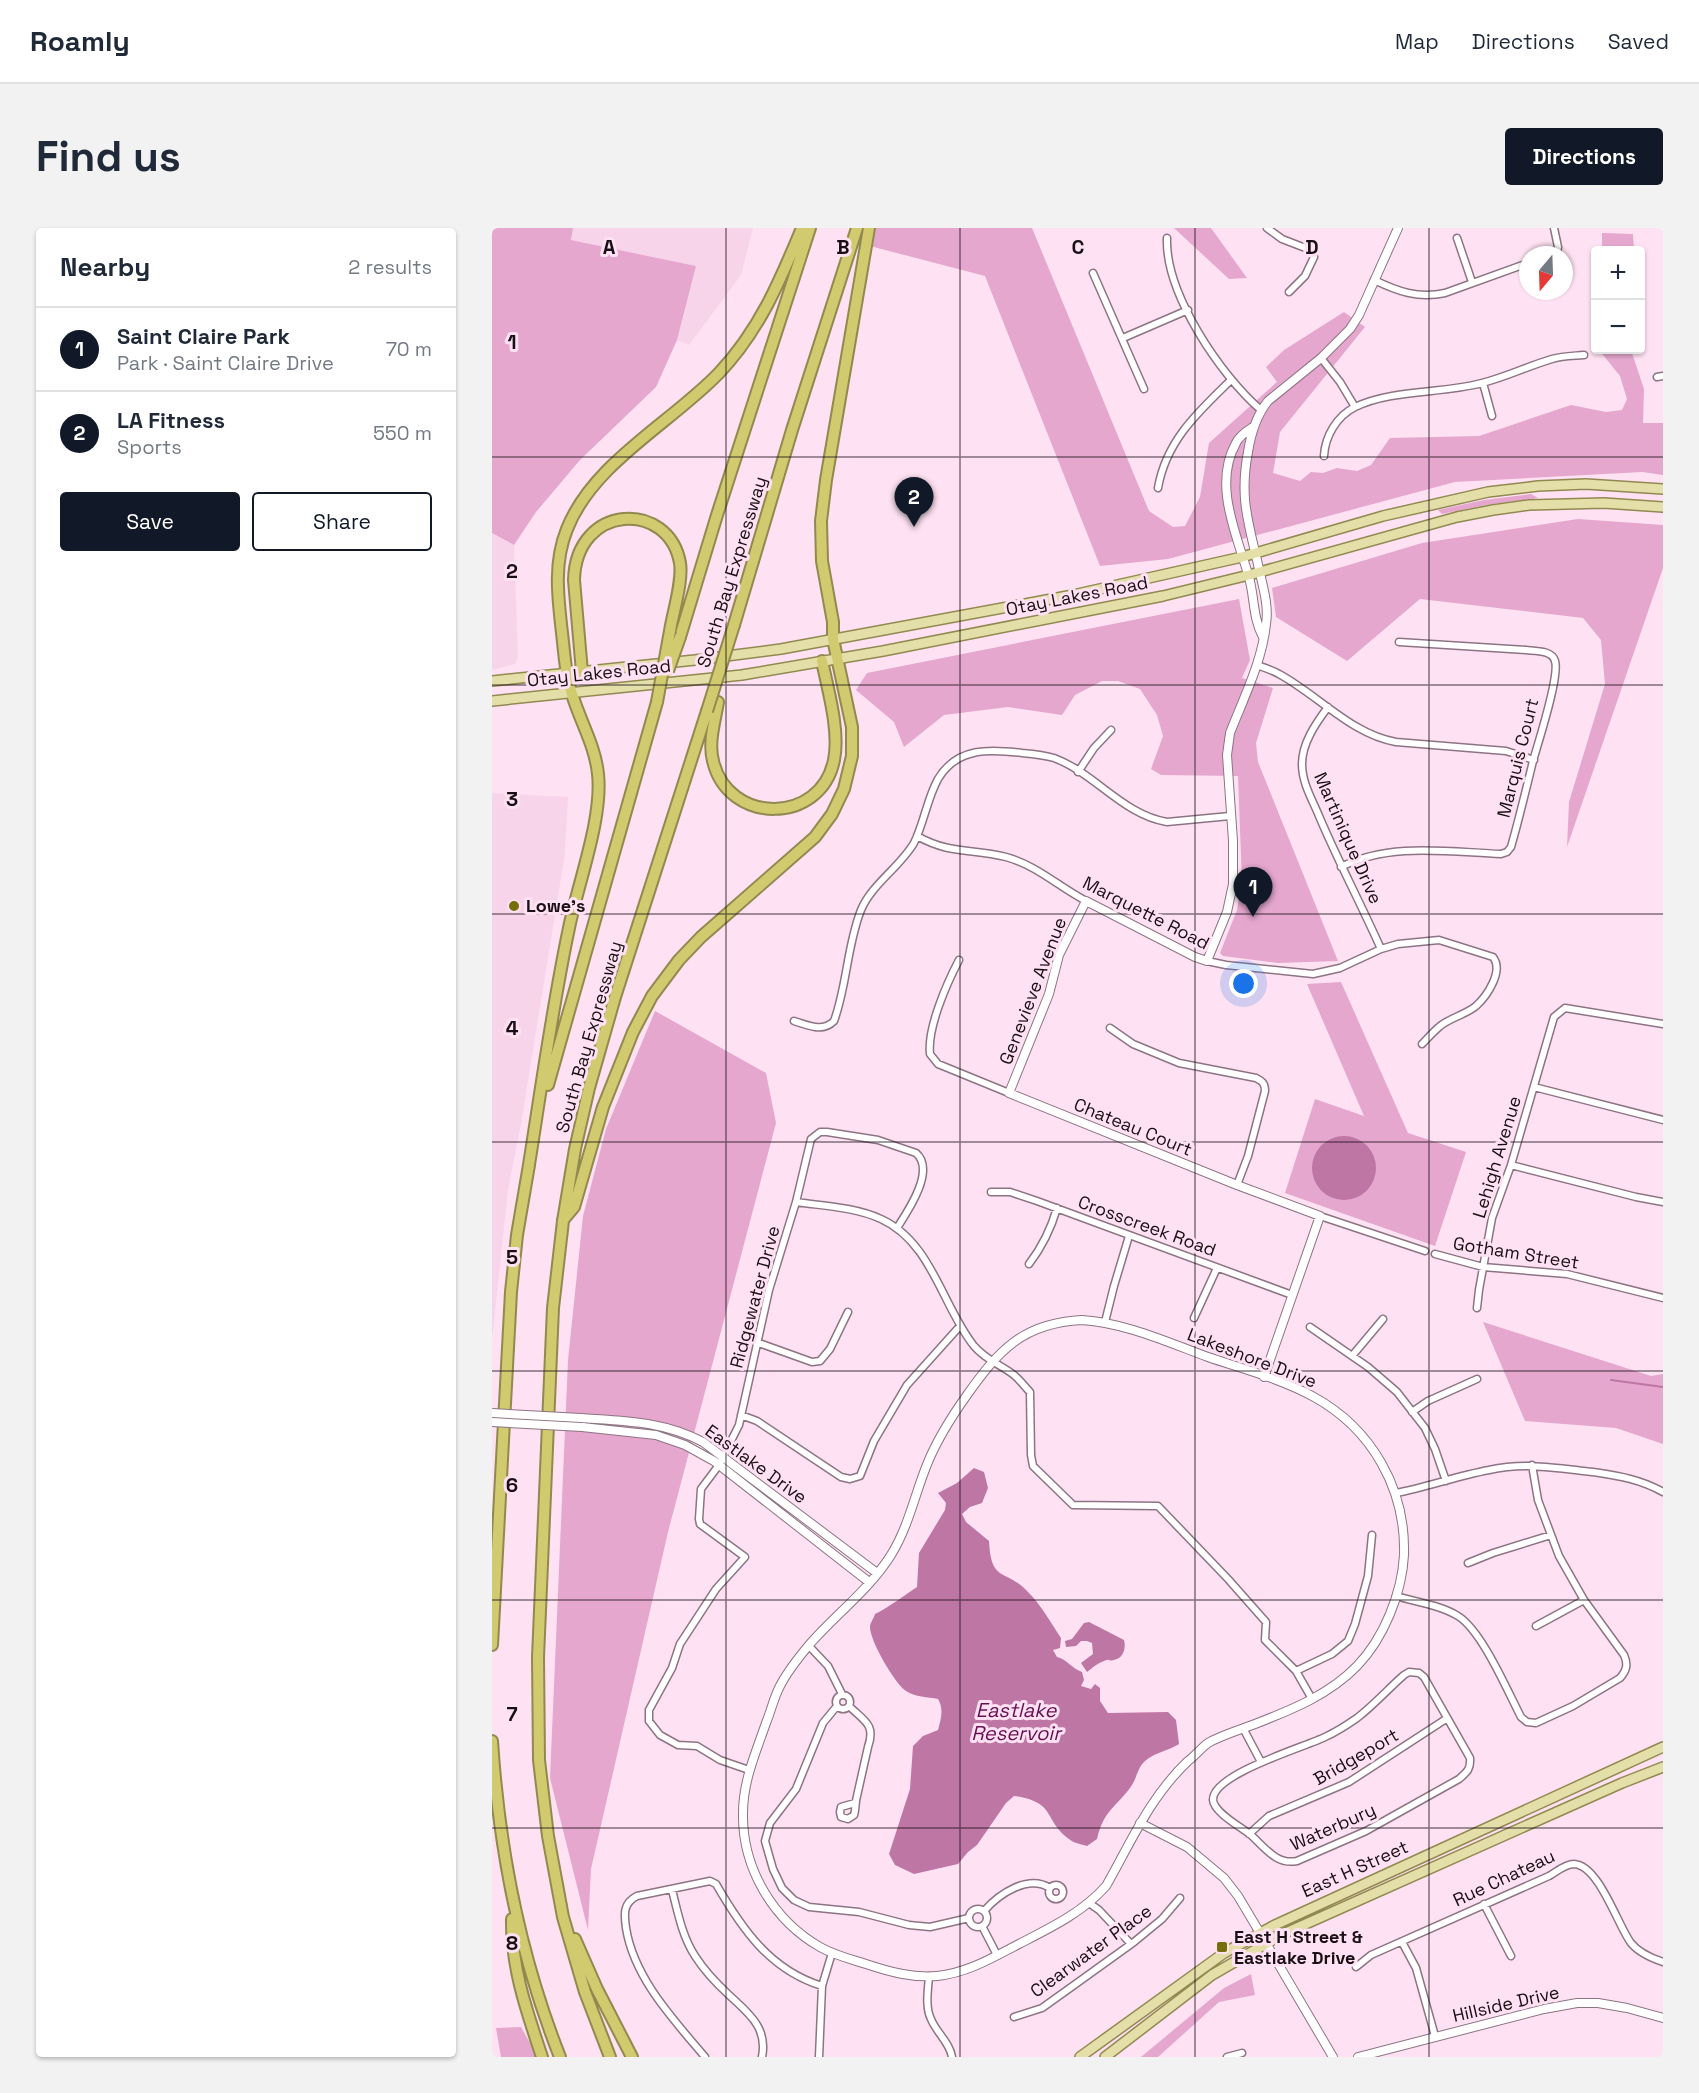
<!DOCTYPE html>
<html lang="en">
<head>
<meta charset="utf-8">
<style>
  :root { --surface:#fff; --page:#f2f2f3; --text:#1f2937; --muted:#747a83; --line:#e0e1e3; --accent:#111827 }
  body { margin:0; font-family:"Space Grotesk",sans-serif; background:var(--page); color:var(--text) }
  .controls { position:absolute; right:18px; top:18px; display:grid; overflow:hidden; border-radius:6px; box-shadow:0 2px 4px #0004 }
  .controls button { width:54px; height:54px; display:grid; place-items:center; padding:0; border:0; border-bottom:2px solid var(--line); background:var(--surface); color:var(--text); font:30px sans-serif }
  .compass { position:absolute; left:1027px; top:18px; width:54px; height:54px; border-radius:50%; background:var(--surface); box-shadow:0 2px 4px #0004; rotate:199deg }
  .you { position:absolute; left:752px; top:756px; width:21px; height:21px; margin:-15px; border:4px solid #fff; border-radius:50%; background:#1a73e8; box-shadow:0 0 0 9px #1a73e833 }
  .badge { display:grid; place-items:center; width:39px; height:39px; border-radius:50%; background:var(--accent); color:#fff; font-size:20px; font-weight:700 }
  .pin { position:absolute; translate:-50% -50px; filter:drop-shadow(0 2px 3px #0008) }
  .pin::after { content:''; position:absolute; top:32px; width:21px; height:18px; background:inherit; clip-path:polygon(0 0,100% 0,50% 100%) }
  .list { margin:0; padding:0; list-style:none }
  h2 { display:flex; justify-content:space-between; align-items:center; height:78px; margin:0; padding:0 24px; font-size:26px }
  h2 small { font-size:20px; font-weight:400; color:var(--muted) }
  .list li { display:grid; grid-template-columns:39px 1fr auto; gap:18px; align-items:center; box-sizing:border-box; height:84px; padding:0 24px; border-top:2px solid var(--line) }
  .list b { display:block; font-size:22px; white-space:nowrap }
  .list p { margin:0; font-size:20px; white-space:nowrap; color:var(--muted) }
  .list em { font-size:20px; font-style:normal; color:var(--muted) }
  .actions { display:flex; gap:12px; padding:18px 24px }
  .actions a { flex:1; padding:14px 0; border:2px solid var(--accent); border-radius:6px; text-align:center; font-size:21px; color:var(--accent) }
  .actions .main { background:var(--accent); color:#fff }
  .map { position:relative; flex:none; width:1171px; height:1829px; overflow:hidden; border-radius:6px }
  header { display:flex; align-items:center; gap:36px; box-sizing:border-box; height:84px; padding:0 30px; background:var(--surface); border-bottom:2px solid var(--line) }
  header strong { font-size:28px }
  nav { display:flex; gap:33px; margin-inline-start:auto; font-size:21px }
  .intro { display:flex; align-items:center; justify-content:space-between; box-sizing:border-box; height:144px; padding:0 36px }
  h1 { margin:0; font-size:42px }
  .button { padding:15px 27px; border-radius:6px; background:var(--accent); color:#fff; font-size:21px; font-weight:700 }
  main { display:flex; gap:36px; padding:0 36px }
  aside { flex:1; background:var(--surface); border-radius:6px; box-shadow:0 2px 4px #0004 }
  .map>svg:first-child { display:block }
  .built { fill:#f7d4e9 }
  .green { fill:#e5a7ce }
  .water { fill:#be76a5 }
  .lines { fill:none; stroke-linecap:round; stroke-linejoin:round }
  .stream { stroke:#be76a5; stroke-width:2 }
  .minor-casing { stroke:#8d7483; stroke-width:9 }
  .tertiary-casing { stroke:#8d7483; stroke-width:10 }
  .primary-casing { stroke:#918950; stroke-width:12 }
  .motorway-casing { stroke:#918950; stroke-width:14 }
  .minor { stroke:#fff; stroke-width:6 }
  .tertiary { stroke:#fff; stroke-width:8 }
  .primary { stroke:#e4dfa9; stroke-width:9 }
  .motorway { stroke:#d2ca6f; stroke-width:10 }
  .tertiary-bridge-casing { stroke:#8d7483; stroke-width:10; stroke-linecap:butt }
  .motorway-bridge-casing { stroke:#918950; stroke-width:14; stroke-linecap:butt }
  .tertiary-bridge { stroke:#fff; stroke-width:8 }
  .motorway-bridge { stroke:#d2ca6f; stroke-width:10 }
  .grid { fill:none; stroke:#190f15; stroke-width:1.5; stroke-opacity:0.55 }
  .poi-dot { fill:#766e0b; stroke:#fee1f2; stroke-width:2 }
  .labels { text-anchor:middle; stroke-width:6; stroke-linejoin:round; paint-order:stroke }
  .street-label { font-size:18px; fill:#190f15; stroke:#fee1f2 }
  .poi-label { font-size:18px; font-weight:bold; fill:#190f15; stroke:#fee1f2; text-anchor:start }
  .water-label { font-size:20px; font-style:italic; fill:#670f51; stroke:#fee1f2 }
  .grid-label { font-size:20px; text-anchor:middle; font-weight:bold; fill:#190f15; stroke:#fee1f2; stroke-width:6; stroke-linejoin:round; paint-order:stroke }
</style>
</head>
<body>
<header>
<strong>Roamly</strong>
<nav><a>Map</a><a>Directions</a><a>Saved</a></nav>
</header>
<div class="intro"><h1>Find us</h1><a class="button">Directions</a></div>
<main>
<aside>
<h2>Nearby<small>2 results</small></h2>
<ul class="list">
<li><span class="badge">1</span><div><b>Saint Claire Park</b><p>Park · Saint Claire Drive</p></div><em>70 m</em></li>
<li><span class="badge">2</span><div><b>LA Fitness</b><p>Sports</p></div><em>550 m</em></li>
</ul>
<div class="actions"><a class="main">Save</a><a>Share</a></div>
</aside>
<div class="map">
<svg width="1171" height="1829" viewBox="0 0 1171 1829">
  <rect width="100%" height="100%" fill="#fee1f2"/>
  <path class="built" d="M81,0H261L249,47L197,117L185,112L204,38L79,12Z
    M0,305L22,317L26,429L23,436L0,442Z
    M0,565L76,569L73,625L29,896L16,962L0,1111Z"/>
  <path class="green" d="M0,0H81L79,12L204,38L185,112L164,159L88,232L44,284L22,317L0,305Z
    M384,0H540L657,283L681,299L693,298L708,269L717,215L785,154L774,139L792,122L852,84L873,99L788,204L781,245L808,253L819,244L831,245L845,240L865,243L879,237L898,210L987,208L1079,177L1114,184L1130,182L1135,171L1128,148L1107,122H1139L1152,161L1151,195H1171V247L1150,244L963,254L676,331L608,338L493,48L378,18Z
    M682,0H719L755,50L737,51Z
    M1110,5L1141,6L1142,22H1110Z
    M1039,266L1046,270L994,277L950,286L946,282L992,272Z
    M1086,291L1171,297V340L1075,619L1077,574L1113,456L1109,412L1091,390L928,371L855,433L784,389L780,360L930,315Z
    M747,371L758,432L750,450L781,460L764,515L766,534L846,733L786,735L731,728L728,725L745,682L750,654L746,548L669,547L659,541L671,508L665,487L648,461L626,453H610L583,467L570,487L516,479L452,487L412,519L402,494L364,462L375,445Z
    M849,754L916,905L974,924L943,1018L793,965L823,871L872,888L815,756Z
    M163,783L274,845L284,895L176,1304L99,1641L96,1702L58,1550L76,1132L91,988L114,901Z
    M991,1094L1159,1148L1171,1146V1216L1124,1200L1033,1193Z
    M759,1746L763,1767L727,1774L666,1829H649L732,1760Z
    M29,1799L46,1829H9L4,1800Z"/>
  <path class="water" d="M820 940a32 32 0 1 1 64 0a32 32 0 1 1-64 0Z
    M482,1240L492,1244L496,1260L490,1275L478,1279L470,1286L474,1294L497,1313C499,1356 514,1340 536,1364C549,1377 559,1395 569,1410L568,1420L561,1422L565,1429C576,1432 579,1440 590,1444L592,1452L589,1458L599,1461L603,1456L608,1460V1473L616,1485L676,1484L684,1492L687,1516C677,1523 663,1524 653,1533C646,1539 645,1549 640,1557C625,1579 612,1581 605,1611L595,1618C589,1616 581,1615 577,1611C551,1592 565,1574 522,1568L514,1575L485,1617L476,1624L466,1636L422,1646L403,1637L397,1626L418,1561L421,1518L431,1508L446,1502C449,1491 452,1481 446,1471C436,1469 423,1469 414,1463C403,1456 378,1413 378,1399C378,1395 382,1390 383,1386C399,1378 411,1368 425,1359L427,1325L453,1282L454,1275L446,1265L465,1255Z
    M597,1394L632,1412C634,1420 632,1430 622,1432C614,1434 621,1430 612,1433C606,1435 600,1440 595,1444L589,1435L601,1426L600,1415L595,1413H589L584,1418L574,1419L573,1413L580,1411L592,1395Z"/>
  <g class="lines">
    <path class="stream" d="M1119,1152L1171,1159"/>
    <defs>
      <path id="minor" d="M775,0L790,11L816,21L822,29L813,48L797,64
        M675,10C673,65 728,147 769,182
        M965,10L980,54
        M1059,27L1065,24L1066,19L1062,0
        M601,45L652,161
        M882,52C905,63 926,71 953,65L1036,35
        M631,110L696,82
        M829,130L848,154L863,179
        M1165,149L1171,148
        M991,155L1000,188
        M832,228C833,208 845,188 863,179C901,161 949,166 990,155C1014,149 1036,138 1060,131C1070,128 1081,128 1092,127
        M666,260C674,213 706,184 739,152
        M765,437C773,440 780,442 787,446C826,467 859,506 904,514L1014,523L1042,532
        M836,479C824,495 810,515 810,536C810,555 820,571 827,588C846,633 869,676 889,721
        M586,544L602,520L619,502
        M425,608C459,627 480,620 514,629C544,637 567,659 594,673
        M849,639C898,614 956,624 1009,626L1015,624L1019,619C1027,591 1034,562 1041,533C1046,515 1068,448 1063,433C1060,422 1043,423 1034,422L907,414
        M467,732C455,755 435,800 438,826L446,836L517,865
        M715,733L734,737L821,746L848,740L889,721L906,716L947,712L1001,729C1012,743 995,768 984,778C973,787 957,790 947,799C941,804 935,811 930,816
        M302,793C316,797 330,805 342,793C355,758 355,717 369,682C379,657 408,639 422,615C432,595 435,571 446,551C465,519 498,521 530,525C541,526 552,527 562,530C603,545 631,587 675,594L738,588
        M618,800L641,816L687,835L764,850C770,853 773,855 773,863L756,928L745,957
        M1042,859L1171,892
        M1019,937L1144,969L1171,974
        M499,964H518L545,973L800,1067
        M304,974C332,978 363,979 389,991C440,1014 450,1078 482,1118C495,1133 508,1136 522,1147C528,1152 533,1159 538,1164L539,1227L541,1238L581,1277L666,1278L736,1351L774,1394L773,1412L804,1443L820,1471
        M828,988L933,1023
        M943,1026L991,1039L1075,1046L1171,1070
        M537,1036C550,1019 559,1001 565,980
        M985,1080L987,1062L1000,990L1019,937L1062,789L1073,780L1171,796
        M702,1090L725,1040
        M613,1094L622,1058L637,1008
        M818,1099L876,1139L905,1164L933,1200L943,1221L954,1253
        M264,1114L320,1134L328,1133L338,1121L356,1084
        M860,1128L891,1091
        M920,1184L936,1173L985,1151
        M249,1187L265,1193L349,1249L358,1251L368,1248L382,1213L415,1157L468,1098
        M904,1265C935,1259 965,1248 997,1242C1034,1234 1064,1240 1101,1244C1127,1248 1148,1251 1171,1264
        M976,1335L1001,1325L1059,1307
        M904,1368C924,1374 948,1377 966,1388C990,1403 1015,1462 1029,1489L1035,1494L1044,1495L1081,1478L1128,1450C1135,1442 1136,1436 1132,1427L1092,1372L1067,1328L1046,1272L1040,1237
        M1044,1398L1092,1372
        M317,1418L336,1438L350,1466
        M804,1443L840,1426L856,1413L863,1396L876,1348L880,1307
        M917,1444L927,1445L932,1449L978,1530C979,1541 975,1544 967,1551L874,1603L805,1633C785,1637 774,1621 760,1608C751,1600 722,1585 721,1572C720,1546 813,1519 833,1509C844,1504 855,1497 865,1490C881,1478 896,1461 912,1447Z
        M344 1474a7 7 0 1 1 14 0a7 7 0 1 1-14 0Z
        M345,1478L331,1495L304,1561L278,1595L273,1613L281,1641L290,1660L302,1672L317,1679L367,1684L417,1697L438,1699L477,1690
        M357,1478C372,1493 384,1496 376,1519L365,1568C363,1575 364,1581 362,1587L356,1591L349,1589L348,1584L349,1579L363,1575
        M751,1500L769,1534
        M257,1542L228,1532L205,1518L186,1517L168,1507L157,1493V1482L180,1440L188,1416L224,1361L253,1329L208,1296L207,1291L209,1261L227,1237L247,1197L277,1062L304,974L319,911L328,904H335L386,912L424,925C444,942 416,983 405,1000
        M757,1606L777,1588L857,1554L954,1491
        M557 1664a7 7 0 1 1 14 0a7 7 0 1 1-14 0Z
        M180,1662C186,1685 190,1708 203,1728C212,1742 225,1756 237,1767C256,1785 276,1799 270,1829
        M597,1675L607,1682L639,1716
        M992,1676L1019,1728
        M477 1690a9 9 0 1 1 18 0a9 9 0 1 1-18 0Z
        M492,1683C507,1666 536,1646 558,1660
        M490,1698L505,1727
        M910,1714L924,1740L943,1808
        M864,1739L879,1727L1057,1648C1064,1644 1073,1636 1082,1636C1107,1637 1126,1698 1139,1715C1147,1725 1159,1730 1171,1734
        M437,1748C436,1762 433,1779 439,1791C444,1804 458,1815 460,1829
        M522,1789L550,1780L585,1755L642,1714L670,1691L688,1670
        M213,1829C181,1791 142,1750 134,1700C132,1686 131,1675 145,1668L218,1653L224,1656C250,1701 278,1742 330,1758
        M327,1829L330,1758L340,1725
        M735,1829L750,1825"/>
      <path id="tertiary" d="M761,199C755,203 747,208 744,215C721,256 744,305 756,346C763,367 760,389 771,409
        M590,1092C634,1095 675,1114 716,1129C751,1141 790,1151 822,1169C880,1201 914,1261 912,1327C910,1365 892,1410 865,1438C837,1467 799,1482 763,1496C748,1502 730,1507 716,1515C709,1520 703,1528 696,1533C658,1569 639,1614 614,1658C590,1685 558,1700 527,1716C500,1730 475,1745 445,1748C420,1750 398,1744 374,1736C358,1731 342,1727 328,1719C281,1692 250,1640 251,1585C251,1553 264,1524 274,1495C279,1483 282,1469 288,1458C295,1444 307,1429 317,1417C343,1387 377,1362 399,1327C417,1298 423,1265 436,1234C446,1210 460,1188 475,1167C507,1122 531,1095 590,1092Z
        M772,1149L828,988L745,957L517,865L557,766L567,727L594,673L703,729L715,733L735,684L741,656V613L735,527L738,505C752,469 770,434 774,396C777,378 771,359 767,341C757,296 747,271 756,224C759,205 764,188 776,173L829,130L858,101L867,87L906,0
        M89,1190C133,1193 171,1193 211,1214L385,1345
        M90,1199L164,1207L193,1217L222,1233L377,1354
        M648,1595L695,1619L732,1650L746,1668L768,1705L841,1829
        M866,1829L1052,1781L1085,1775H1106L1135,1780L1171,1790"/>
      <path id="primary" d="M0,453L203,432L289,421L581,367L750,329L891,288L996,264L1046,258L1094,256L1171,261
        M0,473L250,447L391,423L671,368L757,347L965,289L1001,282L1037,277L1112,275L1171,279
        M588,1829L732,1725L783,1697L1171,1519
        M613,1829L720,1747L789,1707L1130,1555L1171,1539"/>
      <path id="motorway" d="M242,397L300,202L365,0
        M188,409L225,287L318,0
        M90,444L82,352C84,275 177,272 188,335C191,353 181,384 178,403
        M226,474C223,493 216,514 221,533C236,597 329,597 342,532C348,503 336,462 330,433
        M56,857L165,474
        M36,943C49,862 60,780 77,700C86,655 111,590 106,546C103,517 88,493 80,466C74,450 73,432 71,414C67,376 60,338 75,301C101,235 179,195 227,145C267,103 288,53 310,0
        M71,992L82,979L111,879L141,804L160,768L187,732L209,709L323,609L340,586L352,561L360,528V499L341,411V394L330,333L329,293L334,252L377,0
        M0,1417L19,1064L25,1007L37,937
        M0,1513C7,1621 28,1728 68,1829
        M20,1691C19,1739 35,1784 50,1829
        M83,1711L105,1761L140,1829
        M118,1829L93,1764L71,1689L56,1608L47,1532L46,1429L61,1080L71,993L83,921L97,860L123,769L215,483"/>
    </defs>
    <use href="#minor" class="minor-casing"/>
    <use href="#tertiary" class="tertiary-casing"/>
    <use href="#primary" class="primary-casing"/>
    <use href="#motorway" class="motorway-casing"/>
    <use href="#minor" class="minor"/>
    <use href="#tertiary" class="tertiary"/>
    <use href="#primary" class="primary"/>
    <use href="#motorway" class="motorway"/>
    <defs>
      <path id="tertiary-bridge" d="M0,1185L89,1190
        M0,1194L90,1199"/>
      <path id="motorway-bridge" d="M176,443L188,409
        M165,474L178,403
        M215,483L242,397"/>
    </defs>
    <use href="#tertiary-bridge" class="tertiary-bridge-casing"/>
    <use href="#motorway-bridge" class="motorway-bridge-casing"/>
    <use href="#tertiary-bridge" class="tertiary-bridge"/>
    <use href="#motorway-bridge" class="motorway-bridge"/>
  </g>
  <path class="grid" d="M234,0V1829M468,0V1829M703,0V1829M937,0V1829M0,229H1171M0,457H1171M0,686H1171M0,914H1171M0,1143H1171M0,1372H1171M0,1600H1171"/>
  <g class="poi-dot">
    <circle cx="22" cy="678" r="6"/>
    <rect x="724" y="1713" width="12" height="12" rx="3"/>
  </g>
  <g class="labels">
    <g class="street-label">
      <text transform="translate(240 344) rotate(-73)" y="6">South Bay Expressway</text>
      <text transform="translate(585 368) rotate(-11)" y="6">Otay Lakes Road</text>
      <text transform="translate(107 445) rotate(-6)" y="6">Otay Lakes Road</text>
      <text transform="translate(1026 530) rotate(-76)" y="6">Marquis Court</text>
      <text transform="translate(856 610) rotate(66)" y="6">Martinique Drive</text>
      <text transform="translate(654 685) rotate(27)" y="6">Marquette Road</text>
      <text transform="translate(541 763) rotate(-69)" y="6">Genevieve Avenue</text>
      <text transform="translate(97 809) rotate(-74)" y="6">South Bay Expressway</text>
      <text transform="translate(641 899) rotate(22)" y="6">Chateau Court</text>
      <text transform="translate(1005 929) rotate(-73)" y="6">Lehigh Avenue</text>
      <text transform="translate(655 998) rotate(20)" y="6">Crosscreek Road</text>
      <text transform="translate(1024 1025) rotate(9)" y="6">Gotham Street</text>
      <text transform="translate(263 1069) rotate(-75)" y="6">Ridgewater Drive</text>
      <text transform="translate(760 1130) rotate(21)" y="6">Lakeshore Drive</text>
      <text transform="translate(264 1236) rotate(36)" y="6">Eastlake Drive</text>
      <text transform="translate(864 1529) rotate(-30)" y="6">Bridgeport</text>
      <text transform="translate(841 1599) rotate(-24)" y="6">Waterbury</text>
      <text transform="translate(863 1641) rotate(-24)" y="6">East H Street</text>
      <text transform="translate(1012 1650) rotate(-25)" y="6">Rue Chateau</text>
      <text transform="translate(599 1723) rotate(-36)" y="6">Clearwater Place</text>
      <text transform="translate(1014 1776) rotate(-13)" y="6">Hillside Drive</text>
    </g>
    <g class="poi-label">
      <text x="34" y="684">Lowe's</text>
      <text x="742" y="1715">East H Street &amp;<tspan x="742" dy="21">Eastlake Drive</tspan></text>
    </g>
    <g class="water-label">
      <text x="524" y="1489">Eastlake<tspan x="524" dy="23">Reservoir</tspan></text>
    </g>
  </g>
  <g class="grid-label">
    <text x="117" y="26">A</text>
    <text x="351" y="26">B</text>
    <text x="586" y="26">C</text>
    <text x="820" y="26">D</text>
    <text x="20" y="121">1</text>
    <text x="20" y="350">2</text>
    <text x="20" y="578">3</text>
    <text x="20" y="807">4</text>
    <text x="20" y="1036">5</text>
    <text x="20" y="1264">6</text>
    <text x="20" y="1493">7</text>
    <text x="20" y="1722">8</text>
  </g>
</svg>
<div class="controls">
<button>+</button>
<button>−</button>
</div>
<svg class="compass" viewBox="-18 -18 36 36"><path d="M0-13l5 13h-10z" fill="#e53935"/><path d="M0 13l5-13h-10z" fill="#747a83"/></svg>
<div class="you"></div>
<div class="pin badge" style="left:761px;top:689px">1</div>
<div class="pin badge" style="left:422px;top:299px">2</div>
</div>
</main>
</body>
</html>
